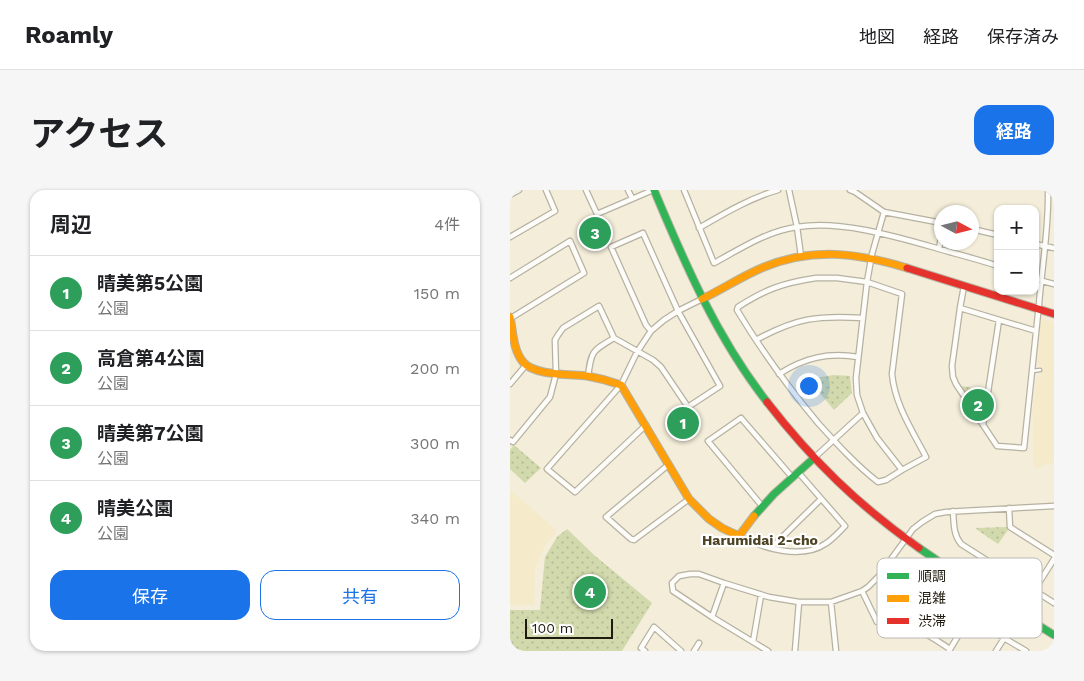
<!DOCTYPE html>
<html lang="ja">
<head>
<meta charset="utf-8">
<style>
  :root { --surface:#fff; --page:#f6f6f6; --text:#202124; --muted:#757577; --line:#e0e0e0; --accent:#1a73e8 }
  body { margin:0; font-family:"Work Sans","Noto Sans JP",sans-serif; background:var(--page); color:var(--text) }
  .controls { position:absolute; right:15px; top:15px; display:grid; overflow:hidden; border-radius:10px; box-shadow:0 1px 4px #0004 }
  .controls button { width:45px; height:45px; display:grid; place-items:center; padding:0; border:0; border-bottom:1px solid var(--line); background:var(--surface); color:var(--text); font:25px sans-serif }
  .compass { position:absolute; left:424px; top:15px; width:45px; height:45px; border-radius:50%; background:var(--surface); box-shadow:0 1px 4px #0004; rotate:97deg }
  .scale { position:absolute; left:15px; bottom:12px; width:88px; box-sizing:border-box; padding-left:5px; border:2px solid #1e1a0d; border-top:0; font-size:14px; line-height:18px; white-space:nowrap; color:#1e1a0d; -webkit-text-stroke:4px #fff; paint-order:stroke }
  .you { position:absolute; left:298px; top:195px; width:18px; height:18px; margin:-12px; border:4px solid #fff; border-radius:50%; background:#1a73e8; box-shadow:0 0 0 8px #1a73e833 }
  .badge { display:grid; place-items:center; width:32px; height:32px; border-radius:50%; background:var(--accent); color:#fff; font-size:16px; font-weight:700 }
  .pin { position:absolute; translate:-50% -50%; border:2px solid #fff; box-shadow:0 1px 5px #0006 }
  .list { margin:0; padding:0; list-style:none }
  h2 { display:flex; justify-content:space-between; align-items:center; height:65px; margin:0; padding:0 20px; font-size:21px }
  h2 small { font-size:16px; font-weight:400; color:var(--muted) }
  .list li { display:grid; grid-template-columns:32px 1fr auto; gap:15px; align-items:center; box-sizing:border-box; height:75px; padding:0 20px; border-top:1px solid var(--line) }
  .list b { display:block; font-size:19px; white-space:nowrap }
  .list p { margin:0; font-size:16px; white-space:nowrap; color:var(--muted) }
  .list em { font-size:16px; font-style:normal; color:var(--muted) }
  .actions { display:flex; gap:10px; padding:15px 20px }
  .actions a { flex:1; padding:11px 0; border:1px solid var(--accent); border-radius:15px; text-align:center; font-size:18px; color:var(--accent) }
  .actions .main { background:var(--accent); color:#fff }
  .map { position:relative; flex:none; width:544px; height:461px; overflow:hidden; border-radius:15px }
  header { display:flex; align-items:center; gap:30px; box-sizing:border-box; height:70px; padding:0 25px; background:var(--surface); border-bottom:1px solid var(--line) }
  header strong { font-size:24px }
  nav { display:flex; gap:28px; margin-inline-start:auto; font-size:18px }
  .intro { display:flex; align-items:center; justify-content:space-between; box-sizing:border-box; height:120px; padding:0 30px }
  h1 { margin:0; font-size:35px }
  .button { padding:12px 22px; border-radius:15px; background:var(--accent); color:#fff; font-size:18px; font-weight:700 }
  main { display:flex; gap:30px; padding:0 30px }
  aside { flex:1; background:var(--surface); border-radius:15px; box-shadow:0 1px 4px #0004 }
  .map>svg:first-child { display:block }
  .built { fill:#f5eac9 }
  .park { fill:url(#park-dots) }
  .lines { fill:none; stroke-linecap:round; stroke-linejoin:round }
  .lane-casing { stroke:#b6b2a2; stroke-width:5 }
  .street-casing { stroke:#b6b2a2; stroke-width:7 }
  .fast-casing { stroke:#b6b2a2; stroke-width:9 }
  .slow-casing { stroke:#b6b2a2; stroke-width:9 }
  .jam-casing { stroke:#b6b2a2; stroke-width:9 }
  .lane { stroke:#fdfcf9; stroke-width:2.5 }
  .street { stroke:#fdfcf9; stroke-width:4.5 }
  .fast { stroke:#30b455; stroke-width:7 }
  .slow { stroke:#ff9f0a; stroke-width:7 }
  .jam { stroke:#e5322d; stroke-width:7 }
  .labels { text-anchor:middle; stroke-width:4.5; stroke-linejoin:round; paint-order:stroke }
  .neighbourhood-label { font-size:14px; font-weight:bold; fill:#4d4324; stroke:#fff }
  .key { fill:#fff; stroke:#bcbab6; stroke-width:1 }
  .key-label { font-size:14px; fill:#1e1a0d }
</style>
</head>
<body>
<header>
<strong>Roamly</strong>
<nav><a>地図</a><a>経路</a><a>保存済み</a></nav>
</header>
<div class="intro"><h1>アクセス</h1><a class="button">経路</a></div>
<main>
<aside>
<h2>周辺<small>4件</small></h2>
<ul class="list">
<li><span class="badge" style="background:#2e9e5b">1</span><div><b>晴美第5公園</b><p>公園</p></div><em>150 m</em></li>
<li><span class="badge" style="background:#2e9e5b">2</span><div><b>高倉第4公園</b><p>公園</p></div><em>200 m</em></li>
<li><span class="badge" style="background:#2e9e5b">3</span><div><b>晴美第7公園</b><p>公園</p></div><em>300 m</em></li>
<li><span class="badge" style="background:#2e9e5b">4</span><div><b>晴美公園</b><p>公園</p></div><em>340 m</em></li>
</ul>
<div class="actions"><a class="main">保存</a><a>共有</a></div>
</aside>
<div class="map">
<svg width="544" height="461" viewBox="0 0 544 461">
  <defs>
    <pattern id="park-dots" width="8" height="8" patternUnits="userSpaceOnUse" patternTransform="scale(1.25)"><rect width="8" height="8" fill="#d2d9ac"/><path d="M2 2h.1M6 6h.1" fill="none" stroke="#b4ba93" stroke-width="1.8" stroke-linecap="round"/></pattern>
  </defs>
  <rect width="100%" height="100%" fill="#f3edd9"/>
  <path class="built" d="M534,129L544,132V274L539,273L527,278L523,275V225H522L527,188L531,187L530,175H527L530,133Z
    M0,300L47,341L35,355L25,379L24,415H0Z"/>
  <path class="park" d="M85,27L96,53L84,58L73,33Z
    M324,185L340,186L342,203L324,220L298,189Z
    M451,196L475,200L471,225H469Z
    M174,216L186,239L171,249L159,227Z
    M4,255L31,278L15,293L0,279V260Z
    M497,337L498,340L488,354L466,339V338Z
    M57,339L84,365L142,413L112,461H0V420H30L35,367L47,347Z"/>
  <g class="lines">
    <defs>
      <path id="lane" d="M522,181L530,180"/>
      <path id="street" d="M76,0L87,24L143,0
        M118,0L122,8
        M174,0L204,73C230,59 257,41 287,37C330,30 384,46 426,58C446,64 467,69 488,76
        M279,0L287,37L291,66
        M340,0L345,2L374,22L432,33
        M0,5L9,0
        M374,22L362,64L357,92L346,188L347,205L353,223L367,248L392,280
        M189,38C215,23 240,8 268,0
        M462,39L488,45
        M0,47L45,21L36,0
        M525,54L544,58
        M429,59L432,42
        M0,88L60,51L74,83L1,128
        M306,88H327L357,92L392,104L382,184C385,215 402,240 416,267L392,280L376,290L368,292C346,275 327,254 308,233C278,197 251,160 227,120L228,117C256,99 273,93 306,88Z
        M525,89L544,94
        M450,118L454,96
        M526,141L450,118L442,176L443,187L446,194L487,256L514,258L529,114C532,76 539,38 538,0
        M246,150C286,128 308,125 353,128
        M269,184C294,168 318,162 348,167
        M78,187C81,161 82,161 104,148
        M0,194L16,175
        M136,235L65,302L37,279L111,195L127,162L141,141L154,130L168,121L192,109
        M473,235L489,130
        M0,250L3,252L40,207L46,184L45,150L48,145L53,138L89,116L104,148L143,170L151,177L178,217L210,196L168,121L133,43L101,57L136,135L141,141
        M304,268L353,223
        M158,275L96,327L121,349L124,350L179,309
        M252,316L198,251L231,228L282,287
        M499,318L500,337L544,365
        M443,321C444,333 443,344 451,354L544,413
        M229,346C252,358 291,370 315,354C322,350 329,342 335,336L288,282
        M261,358L311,309
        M378,373L494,448L516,461
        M352,401L367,432C376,434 385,433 395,435C410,438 427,451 440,459
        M321,412L326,461
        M202,427L214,393
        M243,452L251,405
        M135,461L131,458L144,437L171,461
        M184,461L189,453
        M258,461L202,427L163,401L162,393L169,386L180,384H189L214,393L259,407L289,412H321L352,401L358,397L368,387L403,339L412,332L425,324L436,322L453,321L544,316
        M285,461L289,412
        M439,461L460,426
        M486,461L544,369"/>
      <path id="fast" d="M144,0C175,74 207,148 257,212
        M244,326L264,304L304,268
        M409,358L454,389L544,445"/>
      <path id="slow" d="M192,109C213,99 232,86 254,77C303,57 348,63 397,78
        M0,127C3,141 3,160 13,172C25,186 60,184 77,186C89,188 100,191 111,195L179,309L199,329L212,338L229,346L244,326"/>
      <path id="jam" d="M397,78L544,124
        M257,212C302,270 348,315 409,358"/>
    </defs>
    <use href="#lane" class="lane-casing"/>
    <use href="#street" class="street-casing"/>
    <use href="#fast" class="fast-casing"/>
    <use href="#slow" class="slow-casing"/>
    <use href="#jam" class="jam-casing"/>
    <use href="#lane" class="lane"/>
    <use href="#street" class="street"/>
    <use href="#fast" class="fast"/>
    <use href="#slow" class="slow"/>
    <use href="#jam" class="jam"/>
  </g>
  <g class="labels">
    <g class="neighbourhood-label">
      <text x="250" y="355">Harumidai 2-cho</text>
    </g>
  </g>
  <rect x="367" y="368" width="165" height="80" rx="8" class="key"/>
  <rect x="377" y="383" width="22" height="6" fill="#30b455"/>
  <rect x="377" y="405" width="22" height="7" fill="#ff9f0a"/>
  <rect x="377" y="428" width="22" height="6" fill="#e5322d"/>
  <g class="key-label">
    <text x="408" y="391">順調</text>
    <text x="408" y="413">混雑</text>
    <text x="408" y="436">渋滞</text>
  </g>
</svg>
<div class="controls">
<button>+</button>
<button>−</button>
</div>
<svg class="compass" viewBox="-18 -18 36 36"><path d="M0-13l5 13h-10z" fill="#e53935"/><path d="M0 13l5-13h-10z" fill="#757577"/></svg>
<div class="scale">100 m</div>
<div class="you"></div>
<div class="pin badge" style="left:173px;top:233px;background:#2e9e5b">1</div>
<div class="pin badge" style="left:468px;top:215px;background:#2e9e5b">2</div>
<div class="pin badge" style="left:85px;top:43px;background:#2e9e5b">3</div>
<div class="pin badge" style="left:80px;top:402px;background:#2e9e5b">4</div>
</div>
</main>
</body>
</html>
